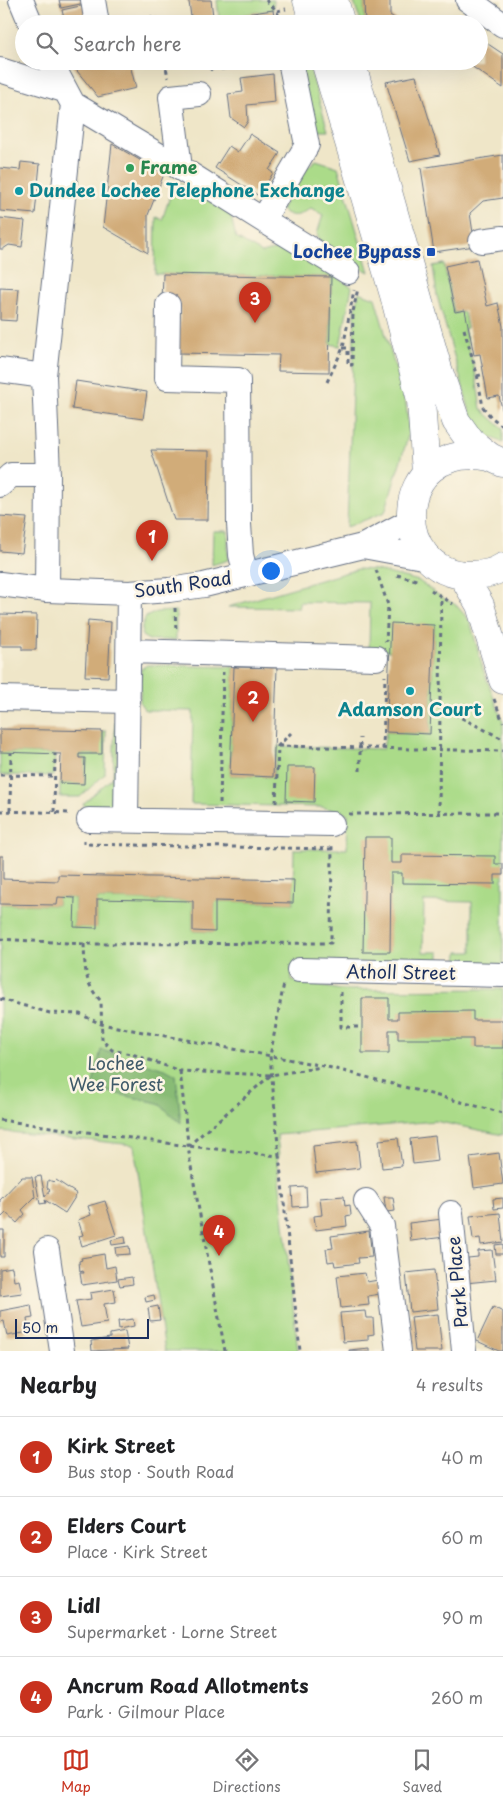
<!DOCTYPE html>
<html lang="en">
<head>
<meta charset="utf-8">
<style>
  :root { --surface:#fff; --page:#f2f2f2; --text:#202124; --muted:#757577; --line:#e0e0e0; --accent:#c8321e }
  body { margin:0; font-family:"Playpen Sans",sans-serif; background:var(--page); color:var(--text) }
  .scale { position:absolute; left:15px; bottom:12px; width:134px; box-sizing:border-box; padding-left:5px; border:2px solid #1b2f5e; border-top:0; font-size:14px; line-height:18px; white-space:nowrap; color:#1b2f5e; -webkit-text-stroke:4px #fcf5e5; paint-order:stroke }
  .you { position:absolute; left:270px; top:570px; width:18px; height:18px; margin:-12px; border:4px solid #fff; border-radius:50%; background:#1a73e8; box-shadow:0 0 0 8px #1a73e833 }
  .badge { display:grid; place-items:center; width:32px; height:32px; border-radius:50%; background:var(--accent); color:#fff; font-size:16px; font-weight:700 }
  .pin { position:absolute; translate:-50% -41px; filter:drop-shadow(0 1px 2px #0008) }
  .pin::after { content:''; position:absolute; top:26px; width:18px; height:15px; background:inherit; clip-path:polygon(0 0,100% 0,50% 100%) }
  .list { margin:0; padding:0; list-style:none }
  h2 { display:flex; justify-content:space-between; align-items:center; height:65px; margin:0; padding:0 20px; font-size:21px }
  h2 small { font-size:16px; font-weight:400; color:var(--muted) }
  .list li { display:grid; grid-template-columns:32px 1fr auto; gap:15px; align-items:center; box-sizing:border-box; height:80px; padding:0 20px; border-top:1px solid var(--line) }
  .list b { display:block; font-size:19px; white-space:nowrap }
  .list p { margin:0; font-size:16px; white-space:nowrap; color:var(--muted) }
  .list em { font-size:16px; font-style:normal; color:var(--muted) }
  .icon { flex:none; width:28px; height:28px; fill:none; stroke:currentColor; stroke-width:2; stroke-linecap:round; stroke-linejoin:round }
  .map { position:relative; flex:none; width:503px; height:1351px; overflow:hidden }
  .search { position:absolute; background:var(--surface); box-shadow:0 5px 20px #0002; left:15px; right:15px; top:15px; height:55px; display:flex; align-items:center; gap:12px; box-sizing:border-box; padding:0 18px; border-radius:28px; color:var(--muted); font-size:19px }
  .sheet { height:385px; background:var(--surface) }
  nav { display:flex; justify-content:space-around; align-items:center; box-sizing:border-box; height:70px; border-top:1px solid var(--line); background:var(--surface); font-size:14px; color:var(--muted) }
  nav a { display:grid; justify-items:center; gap:2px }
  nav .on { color:var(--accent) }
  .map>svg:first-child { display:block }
  .green { fill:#abdb89; stroke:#638574 }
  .forest { fill:#88bb75; stroke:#52756a }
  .building { fill:#d1ac79 }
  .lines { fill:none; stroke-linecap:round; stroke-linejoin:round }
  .minor-casing { stroke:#656f83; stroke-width:26 }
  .major-casing { stroke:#656f83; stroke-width:29 }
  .path { stroke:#656f83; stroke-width:3; stroke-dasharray:4 4; stroke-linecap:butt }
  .minor { stroke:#fff; stroke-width:24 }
  .major { stroke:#fff; stroke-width:28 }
  .leisure-dot { fill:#2e9e5b; stroke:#fcf5e5; stroke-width:2 }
  .culture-dot { fill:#0f9aa8; stroke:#fcf5e5; stroke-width:2 }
  .transit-dot { fill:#1a4fb4; stroke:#fcf5e5; stroke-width:2 }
  .labels { text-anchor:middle; stroke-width:5; stroke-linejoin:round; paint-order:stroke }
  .leisure-label { font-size:18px; font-weight:bold; fill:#27864d; stroke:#fcf5e5; text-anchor:start }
  .culture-label { font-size:18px; font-weight:bold; fill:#0d838f; stroke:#fcf5e5; text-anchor:start }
  .transit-label { font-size:18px; font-weight:bold; fill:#164399; stroke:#fcf5e5; text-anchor:end }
  .street-label { font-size:18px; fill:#1b2f5e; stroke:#fcf5e5 }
  .park-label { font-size:18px; fill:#3f5a69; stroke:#fcf5e5 }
</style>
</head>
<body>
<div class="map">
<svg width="503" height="1351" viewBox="0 0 503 1351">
  <rect width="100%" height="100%" fill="#fcf5e5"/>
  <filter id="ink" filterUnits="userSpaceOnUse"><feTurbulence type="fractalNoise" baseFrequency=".02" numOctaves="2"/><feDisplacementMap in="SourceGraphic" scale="10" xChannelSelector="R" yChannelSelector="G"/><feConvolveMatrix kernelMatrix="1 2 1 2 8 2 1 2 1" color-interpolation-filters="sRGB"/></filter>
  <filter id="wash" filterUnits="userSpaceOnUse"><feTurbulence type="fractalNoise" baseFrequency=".0096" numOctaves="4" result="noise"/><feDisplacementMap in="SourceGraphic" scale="20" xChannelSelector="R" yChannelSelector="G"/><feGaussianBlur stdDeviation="1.12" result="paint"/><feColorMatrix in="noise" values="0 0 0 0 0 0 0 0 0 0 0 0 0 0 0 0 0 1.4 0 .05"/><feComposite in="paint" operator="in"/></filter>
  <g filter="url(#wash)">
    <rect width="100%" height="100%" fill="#efe6c8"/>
    <path class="green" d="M217,0H274L273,10L219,18Z
      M353,0H364L365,24H362Z
      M298,61H308L328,131H311Z
      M316,160L338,167L369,272L323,247L317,234L323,215L311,208C299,216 294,219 281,210L302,167L309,166Z
      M175,181L230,212L236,238L262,253L290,246L352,287L340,346L330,344L331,277L155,274L156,217L162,220Z
      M444,264L454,313L464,312L467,328L464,329L476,376L481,409L503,429V443L483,433L472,419L437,296L433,266Z
      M359,292L375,298L406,404L409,433L385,512L347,527L355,312Z
      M213,531H228V560L212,565Z
      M358,569L376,570L419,581L441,597L456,605L470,621L483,669L503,722V968L457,967L458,952H472V902L424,901L423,952H439V967H291L292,981L341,990L503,989V1135L435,1121L277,1135L279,1156L277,1160L298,1351H165L134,1145L0,1131V904L57,905L58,897L75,898L74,927H97V899L193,901V931L214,932L215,901L293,903L294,849H347L348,814L322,807L191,804L193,711L145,710L140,703L141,669L147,665L234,667L230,775L273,777L278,746L383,749L386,732L430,734L434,625L390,651L369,650L370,603L299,602V608L228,607Z
      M176,611V640H149L142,636V626L146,617L156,612Z
      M118,721L117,799L111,809H87L83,804L113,777L115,722Z
      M102,731H106L105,774L80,797H60V783L84,784L85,758H79V754H101Z
      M0,752L55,754L54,776L0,775Z"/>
    <path class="forest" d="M101,1050L165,1069L176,1075L181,1123L158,1103L92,1088Z"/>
    <g id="blocks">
      <path class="building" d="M59,0H84L85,3L61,8Z
        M186,0H211L214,24H192L189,2Z
        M364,0H390V15L403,24H365Z
        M85,5L88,19L65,23L62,10Z
        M273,10L275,24H220L219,18Z
        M449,17L459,24H445Z
        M479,38L503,54V88L464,61H479Z
        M69,61H129L136,88L98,97Z
        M202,61H219V62L211,71Z
        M226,61H239L240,68L221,70L220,62Z
        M273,74L275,102L247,105L248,121L244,127L231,118L228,94L243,92L241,78Z
        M416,76L440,155L410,161L386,82Z
        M250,134L280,153L269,170L273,173L259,196L215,168L229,146L238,152Z
        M112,144L164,174L148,215V253L103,227Z
        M503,155V198L483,201L470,213L475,246L434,252L421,168Z
        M21,162L40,164L35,214L0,211V168L20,170Z
        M0,218L25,221L22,247L9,245L3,249H0Z
        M477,259L487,306L498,303L503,326V413L499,396L488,398L480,354L474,355L465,310L455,312L445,266Z
        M163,274L331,277L329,372L278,371L279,355L179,353L180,303L162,302Z
        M0,288L19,289L16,321L0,320Z
        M76,381L147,392L143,419L72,409Z
        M151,450L209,451L208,520H174Z
        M0,516L27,518L22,553L0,551Z
        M0,614L37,615L36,650H22V646H0Z
        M88,620L111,622L108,677L85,676Z
        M391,623L434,625L430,734L386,732Z
        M234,667L277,668L273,777L230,775Z
        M0,729L102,731V754H79V758H85L84,784L60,783L61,754L0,752Z
        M287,767H315L314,802L286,801Z
        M365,837H391V863H402V855L495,856V864H503V875H495V884L402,883V873H391L390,952H363Z
        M0,856H3V879L58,881V875L294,880L293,903L215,901V932L193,931V901L97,899V928L74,927L75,898L58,897L57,905L0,904Z
        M362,998H389V1019H398V1012L473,1011V1020H503V1048H473V1039H398V1030H389V1053H362Z
        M435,1136L438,1161L413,1164L410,1139Z
        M398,1138L402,1166L382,1168L379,1140Z
        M357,1141L360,1168L316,1173L313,1146Z
        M499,1153L503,1184L474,1188L470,1157Z
        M41,1176L45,1197L50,1190L47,1188L48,1180L54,1182L56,1180L77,1194L65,1213L45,1200L46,1203L40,1204L35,1177Z
        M22,1177H32L35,1197L22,1210L25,1214L17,1223L6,1213L2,1217L0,1214V1200Z
        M306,1187L307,1206L293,1207L292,1188Z
        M344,1196L345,1206L350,1205L351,1215L346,1216L347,1226L316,1230L314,1216L322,1215L320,1198Z
        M384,1197H393L395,1211L386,1212Z
        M503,1198V1208L494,1209L493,1199Z
        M105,1201L116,1235L82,1246L79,1236L83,1235L78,1220L91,1215L88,1206Z
        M500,1213L503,1242L481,1245L480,1238L473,1239L470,1216Z
        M443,1219L445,1237L411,1241L409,1223Z
        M0,1230H4V1257H0Z
        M369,1231L372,1257L358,1258L359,1263L335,1266L334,1261L328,1262L326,1249L333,1248L331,1236Z
        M125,1237L126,1243L112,1245L111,1240Z
        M503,1244V1254H496L495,1245Z
        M129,1246L130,1254L116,1255L115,1248Z
        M492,1250L496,1280L465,1283L463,1267L469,1266L468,1258L478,1257V1251Z
        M104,1254L106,1268L115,1266L117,1280L82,1285L80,1273H84L83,1271L80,1272L79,1261L82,1260L81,1258Z
        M12,1267L14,1281L19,1280L22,1293L0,1296V1269Z
        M434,1270L438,1309L410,1312L406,1273Z
        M365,1273L367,1282L378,1280L380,1294L368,1296L369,1305L341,1308L337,1276Z
        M132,1277L133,1284L120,1286L118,1279Z
        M114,1289L116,1302L104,1304L107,1323L81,1327L76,1301L91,1299L90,1293Z
        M154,1295L155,1300L146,1302L145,1297Z
        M31,1305L33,1318L27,1319L29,1332L7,1336L4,1321L0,1322V1311Z
        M158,1306L160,1320L150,1321L148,1308Z
        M493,1307L503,1312V1351H499L477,1341Z
        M365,1311L366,1318H373L374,1334L368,1335V1340L343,1342L340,1313Z
        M438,1314L442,1351H415L411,1317Z
        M133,1319L134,1326L119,1329L118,1321Z
        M125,1331L128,1349L92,1351L91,1341L110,1338V1334Z
        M369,1348V1351H349V1350Z"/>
    </g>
  </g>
  <g filter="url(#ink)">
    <use href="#blocks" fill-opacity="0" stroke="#656f83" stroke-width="1"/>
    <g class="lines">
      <defs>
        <path id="minor" d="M21,0L31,24
          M93,0L97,24
          M468,0L503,25
          M50,61L73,104L180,168L263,220L348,272
          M0,70L64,90
          M180,168L171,97L199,94
          M263,220L307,145L290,61
          M481,241L503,238
          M168,305L167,378L238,380L239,524L241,555L246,575
          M0,370L44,376
          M0,485L11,475H48
          M363,546L428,558
          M0,584L47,590L129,593L169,590L204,585L363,546L410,521
          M47,590L48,475L44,376L73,104
          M129,651L376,658
          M0,698L128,701
          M89,820L332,824
          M126,820L129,593
          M299,970L503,975
          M366,1201L382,1226L398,1351
          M451,1213L464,1351
          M47,1250L62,1351"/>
        <path id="major" d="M307,0L314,24
          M334,0L341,24
          M325,61L394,295L421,400L426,473
          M351,61L438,369L456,421L471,442L490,457L503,463
          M490,457C387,439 389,577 471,575C482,575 494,573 503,567
          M463,576L480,605L503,680"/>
      </defs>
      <use href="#minor" class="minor-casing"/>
      <use href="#major" class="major-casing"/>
      <path class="path" d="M266,0L277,11L281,24
        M277,11L286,9
        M116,22L154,17L159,21L160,24
        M165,61L168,78
        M464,329L477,374L483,407L491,417L503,426
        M343,348H348V365H352L353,312L358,288
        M477,376L484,374
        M327,382L343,348L354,290
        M376,570L388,605L386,642
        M397,575L420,581
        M431,590L453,604
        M175,608L176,632
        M494,699L503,722
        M440,707L503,739
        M278,746L503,751
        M383,749L385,676
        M360,771V738
        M0,775L54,776
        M220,803L223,672
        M276,803L278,746L291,733
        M0,811L72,813
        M10,811L11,753
        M54,812L55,754
        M439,813L441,597
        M349,814L503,813
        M84,840V844L332,849
        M0,939L84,944L331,943L332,843
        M84,944C85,968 84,983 101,1001L102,1040L112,1050L135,1055L180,1071L271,1075L322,1067
        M341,992V1027H362
        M0,999L50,1013L80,1014L101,1024L324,1066L503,1113
        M180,1071L190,1161L225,1351
        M0,1120L188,1146L279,1156L300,1351
        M188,1146L271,1075
        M279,1156L270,1056L284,983"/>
      <use href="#minor" class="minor"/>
      <use href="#major" class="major"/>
    </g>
  </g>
  <circle class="leisure-dot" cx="130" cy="168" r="5"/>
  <g class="culture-dot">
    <circle cx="19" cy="191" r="5"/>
    <circle cx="410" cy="691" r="5"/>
  </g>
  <rect class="transit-dot" x="426" y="247" width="10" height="10" rx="2.5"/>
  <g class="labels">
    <g class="leisure-label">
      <text x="140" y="174">Frame</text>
    </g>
    <g class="culture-label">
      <text x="29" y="197">Dundee Lochee Telephone Exchange</text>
      <text x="410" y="716" text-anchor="middle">Adamson Court</text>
    </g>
    <g class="transit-label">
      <text x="421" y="258">Lochee Bypass</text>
    </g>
    <g class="street-label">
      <text transform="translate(183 585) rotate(-8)" y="6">South Road</text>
      <text transform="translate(401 973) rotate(1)" y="6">Atholl Street</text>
      <text transform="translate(458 1282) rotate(-95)" y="6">Park Place</text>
    </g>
    <g class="park-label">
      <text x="116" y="1070">Lochee<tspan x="116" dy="21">Wee Forest</tspan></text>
    </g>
  </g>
</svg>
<div class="scale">50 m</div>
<div class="you"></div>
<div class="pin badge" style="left:152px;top:561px">1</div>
<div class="pin badge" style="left:253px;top:722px">2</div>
<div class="pin badge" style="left:255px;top:323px">3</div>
<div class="pin badge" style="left:219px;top:1256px">4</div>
<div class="search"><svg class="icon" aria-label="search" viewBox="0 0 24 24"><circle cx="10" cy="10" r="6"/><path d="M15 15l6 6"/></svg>Search here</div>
</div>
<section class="sheet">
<h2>Nearby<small>4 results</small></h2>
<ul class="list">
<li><span class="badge">1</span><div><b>Kirk Street</b><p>Bus stop · South Road</p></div><em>40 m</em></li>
<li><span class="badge">2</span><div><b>Elders Court</b><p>Place · Kirk Street</p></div><em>60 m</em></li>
<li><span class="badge">3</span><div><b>Lidl</b><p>Supermarket · Lorne Street</p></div><em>90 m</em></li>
<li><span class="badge">4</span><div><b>Ancrum Road Allotments</b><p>Park · Gilmour Place</p></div><em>260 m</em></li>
</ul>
</section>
<nav>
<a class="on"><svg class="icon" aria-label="map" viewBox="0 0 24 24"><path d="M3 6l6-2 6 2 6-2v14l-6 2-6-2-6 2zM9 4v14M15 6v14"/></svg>Map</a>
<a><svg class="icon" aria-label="directions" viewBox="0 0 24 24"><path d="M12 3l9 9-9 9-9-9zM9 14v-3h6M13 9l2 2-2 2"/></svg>Directions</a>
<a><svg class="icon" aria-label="saved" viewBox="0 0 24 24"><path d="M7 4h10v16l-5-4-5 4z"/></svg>Saved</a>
</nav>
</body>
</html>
